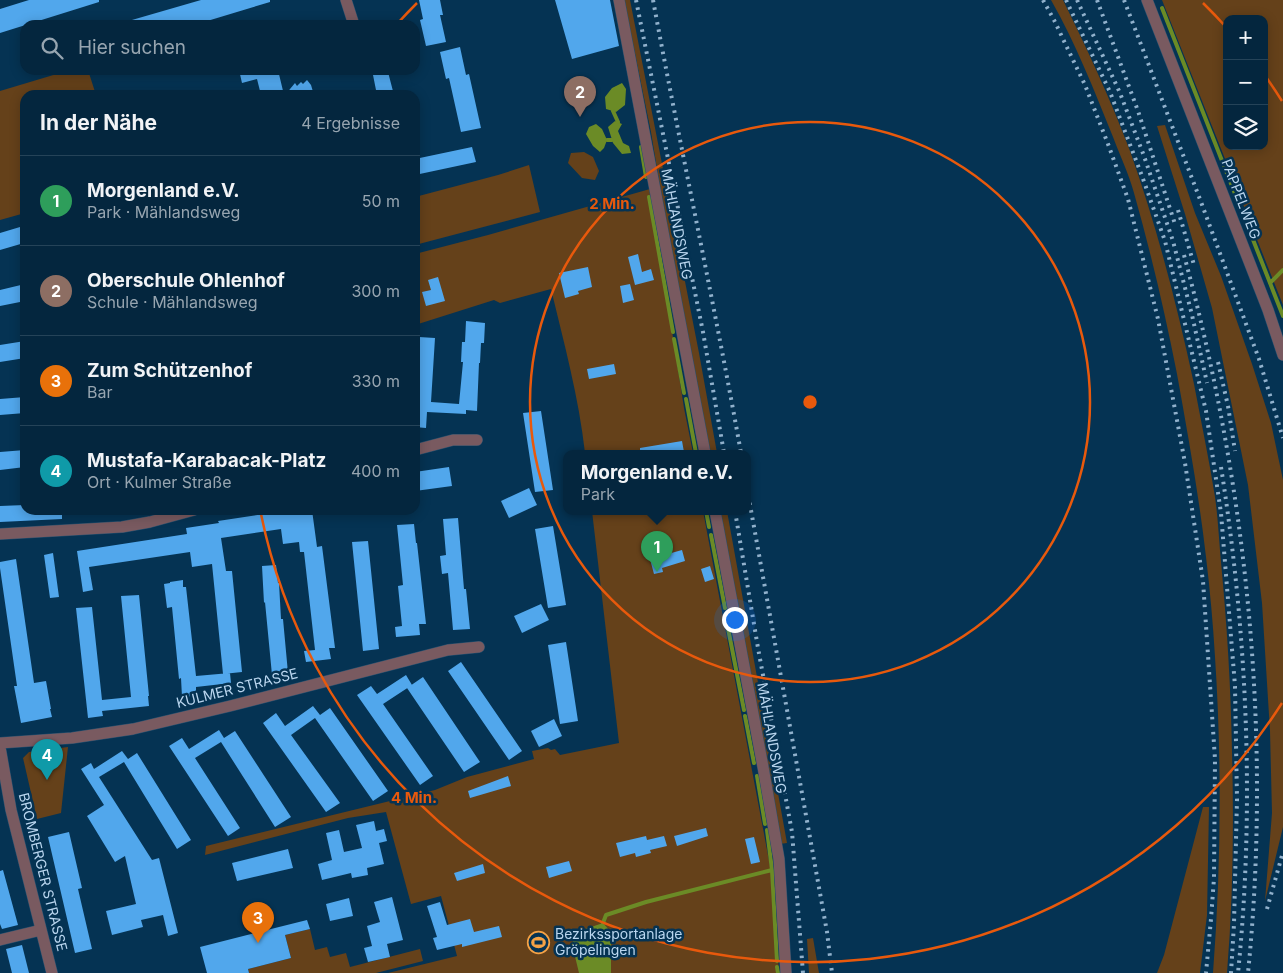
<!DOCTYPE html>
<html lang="de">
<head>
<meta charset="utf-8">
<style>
  :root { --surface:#04263e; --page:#0d2e45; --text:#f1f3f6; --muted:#97a5b0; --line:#254358; --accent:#b45309 }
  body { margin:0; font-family:Inter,sans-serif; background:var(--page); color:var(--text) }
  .controls { position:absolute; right:15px; top:15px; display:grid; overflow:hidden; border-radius:10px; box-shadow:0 2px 12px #0003 }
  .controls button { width:45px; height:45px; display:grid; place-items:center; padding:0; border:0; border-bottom:1px solid var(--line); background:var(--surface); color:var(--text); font:25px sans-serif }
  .you { position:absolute; left:734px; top:619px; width:18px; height:18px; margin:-12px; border:4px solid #fff; border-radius:50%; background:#1a73e8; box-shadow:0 0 0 8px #1a73e833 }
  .badge { display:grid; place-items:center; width:32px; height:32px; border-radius:50%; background:var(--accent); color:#fff; font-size:16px; font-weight:700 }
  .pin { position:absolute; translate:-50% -41px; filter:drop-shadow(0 1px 2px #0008) }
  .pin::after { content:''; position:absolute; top:26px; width:18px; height:15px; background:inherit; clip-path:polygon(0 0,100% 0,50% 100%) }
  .popup { position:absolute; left:563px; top:450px; width:188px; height:65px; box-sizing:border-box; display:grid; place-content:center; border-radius:10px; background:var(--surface); filter:drop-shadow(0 1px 4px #0005); font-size:16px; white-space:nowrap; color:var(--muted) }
  .popup b { font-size:19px; color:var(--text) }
  .popup::after { content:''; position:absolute; left:50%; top:100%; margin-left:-10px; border:10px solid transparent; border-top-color:var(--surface) }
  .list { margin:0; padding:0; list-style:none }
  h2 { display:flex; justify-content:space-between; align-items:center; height:65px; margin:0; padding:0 20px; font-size:21px }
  h2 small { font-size:16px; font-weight:400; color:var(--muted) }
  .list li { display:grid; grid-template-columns:32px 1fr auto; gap:15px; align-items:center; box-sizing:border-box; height:90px; padding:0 20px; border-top:1px solid var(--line) }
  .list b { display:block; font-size:19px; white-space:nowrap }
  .list p { margin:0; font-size:16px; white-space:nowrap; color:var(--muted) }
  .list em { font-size:16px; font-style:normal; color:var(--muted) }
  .icon { flex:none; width:28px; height:28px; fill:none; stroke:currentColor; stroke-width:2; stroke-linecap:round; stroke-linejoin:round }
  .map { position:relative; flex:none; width:1283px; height:973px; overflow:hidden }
  .search { position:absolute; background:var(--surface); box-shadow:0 2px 12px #0003; left:20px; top:20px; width:400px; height:55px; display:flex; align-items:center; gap:12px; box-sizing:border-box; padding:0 18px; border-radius:15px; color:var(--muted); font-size:19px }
  .panel { position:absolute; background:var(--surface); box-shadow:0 2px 12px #0003; left:20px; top:90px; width:400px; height:425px; border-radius:15px }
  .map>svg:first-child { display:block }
  .green { fill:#65411a; fill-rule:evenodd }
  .water { fill:#6b8b26 }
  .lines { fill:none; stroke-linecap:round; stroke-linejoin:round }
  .stream { stroke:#6b8b26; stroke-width:4 }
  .building { fill:#51a7ec }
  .minor-casing { stroke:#26506f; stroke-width:12 }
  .minor { stroke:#795a60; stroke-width:11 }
  .rail { stroke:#91b1cc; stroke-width:4; stroke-dasharray:2.5 5; stroke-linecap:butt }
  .ring { fill:none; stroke:#e8590c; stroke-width:2.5 }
  .labels { text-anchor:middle; stroke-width:5; stroke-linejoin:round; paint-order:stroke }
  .street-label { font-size:14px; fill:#bad6ef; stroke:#053353 }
  .poi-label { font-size:14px; fill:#bad6ef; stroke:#053353; text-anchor:start }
  .centre { fill:#e8590c; stroke:#053353; stroke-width:2.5 }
  .ring-label { font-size:15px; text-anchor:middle; font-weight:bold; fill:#e8590c; stroke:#053353; stroke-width:5; stroke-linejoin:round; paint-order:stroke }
</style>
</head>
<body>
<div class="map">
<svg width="1283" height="973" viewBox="0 0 1283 973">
  <rect width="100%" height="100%" fill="#053353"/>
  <path class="green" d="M624,0H630L699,353L717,453H709L673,266L651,132Z
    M1051,0H1063C1087,49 1111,100 1130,151C1157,227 1177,305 1194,384C1201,421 1209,459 1215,497C1218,518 1219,540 1221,562C1227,625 1231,689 1232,752C1234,826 1233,900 1227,973H1213C1221,868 1222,763 1215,657C1213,624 1210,590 1206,557C1199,496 1188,435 1177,374C1165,313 1151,253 1134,193C1129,174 1120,156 1113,137C1094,90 1076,44 1051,0Z
    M1162,0H1283V305ZM1227,19H1264V146H1227Z
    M70,70H88L96,95H25V213L0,220V91Z
    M1165,125L1195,213L1221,276L1252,364L1271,423L1283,480V827L1265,901L1272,813L1270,731L1262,603L1248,485L1212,308L1185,214L1157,126Z
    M584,152L593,157L599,171L595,180L582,178L568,163L571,153Z
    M529,165L540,212L415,245V197L498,175Z
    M650,189L684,408L693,453H585C579,398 564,343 551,289L500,303L494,300L415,325V254L488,235Z
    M592,511H703L771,871L775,908L779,973H388L457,956L441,896L411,904L386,812L348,818L205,855L206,846L435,790L467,777L534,759L532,751L548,748L551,750L555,749L560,755L619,743Z
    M720,511H727L787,843L780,844Z
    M68,747L61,813L37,819L23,758L29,752Z
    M1203,807H1209L1207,915L1200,973H1157L1164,955Z
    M310,929L315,950L327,947L330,957L346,953L350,967L420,949L423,961L376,973H249L248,969L291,958L285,935Z
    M813,938L819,973H809L807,939Z"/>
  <path class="water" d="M622,83L626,89L625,105L616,112L606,109L605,97L612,88Z
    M615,121L622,124L618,131L623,143L629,146L631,153L622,154L613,143L608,127Z
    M596,124L602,129L607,140L604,148L600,152L593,146L586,134L589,127Z
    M603,923L611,932V973H579L572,944L576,932Z"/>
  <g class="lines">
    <path class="stream" d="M1162,8L1283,316
      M613,111L618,122
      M607,140H612
      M641,147L646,177
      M649,197L673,332
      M1270,283L1283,270
      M674,339L684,393
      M686,399L696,453
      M706,511L709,527
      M711,535L725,608
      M726,618L744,710
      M745,716L754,763
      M757,776L765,824
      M767,830L772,870L777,961
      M603,923L606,915L646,902L772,870
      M777,967L778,973"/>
  </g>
  <path class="building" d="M29,0H99V2L0,33V9Z
    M201,0H270V2L194,25H126L125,22Z
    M419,0H440L443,15H440L446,42L426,46L420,20L423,19Z
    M555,0H610L619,46L572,59Z
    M460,47L466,75L469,74L481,128L461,132L449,78L446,79L440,52Z
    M239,70H278L284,95H261L257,79L242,83Z
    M388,72L394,95H377L373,75Z
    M307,80L311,85L314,95H285L295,83L297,86L301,82L303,84Z
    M472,147L476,162L415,175V159Z
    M20,227L24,243L0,250V233Z
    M638,254L642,272L651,269L654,280L635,285L628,257Z
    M588,267L592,287L578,291L579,294L565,298L559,273Z
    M438,277L445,301L426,306L422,292L431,290L428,280Z
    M25,284V301L0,306V290Z
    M630,284L634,300L623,303L620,286Z
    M466,321L485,323L484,343H481L480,363H479L477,411L466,410V414L427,412L426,428L415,427V391L419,337L435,338L431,402L459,404L463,362H461L462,342H465Z
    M25,341V358L0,362V345Z
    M614,364L616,374L589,379L587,369Z
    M25,397V413L0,415V399Z
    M541,411L553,490L535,492L523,413Z
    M682,441L684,452L675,453H640V448Z
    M25,450V467L0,470V452Z
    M449,467L452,486L415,491V472Z
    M529,488L537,505L509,518L501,501Z
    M25,505V510H62V519L0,522V506Z
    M278,510H312L317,547L322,546L335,648H329L331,659L306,662L304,651L315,650L304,552H300L299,542L283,544L281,529L221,538L226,571H232L242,672L223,674L212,564L192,567L190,552L89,567L93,590L83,592L77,551L187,534L186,528L219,523L218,521L278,512Z
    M458,518L464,589H466L470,629L453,630L448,573L442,574L440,556L446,555L443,519Z
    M414,524L416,543H417L426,624H419L420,635L396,637L395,627L402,626L398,586L403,585L397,525Z
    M553,526L566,605L548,608L535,529Z
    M368,541L379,649L363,651L352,542Z
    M682,550L685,561L662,568L663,572L654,574L650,559Z
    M53,553L59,597L50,598L44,555Z
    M16,559L34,683L46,681L51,709H50L52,717L21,723L14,686H17L0,568V562Z
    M276,565L278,583H279L281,619H283L288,673L272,675L265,602L264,603L262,566Z
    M710,566L714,579L705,582L701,569Z
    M183,580V587H186L196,676L230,673L231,683L196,687V696L182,697L181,678L179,679L172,607L167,608L164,584L170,583V582Z
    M139,595L149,696H148L149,706L102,711L103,716L88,718L76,608L92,607L102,700L131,697L121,596Z
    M541,604L549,620L522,633L514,616Z
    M566,642L578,721L560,724L548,645Z
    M461,662L522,751L509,760L448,671Z
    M406,675L412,685L383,704L433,776L420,785L357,695L371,686L377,694Z
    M423,677L480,762L464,772L407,688Z
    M313,706L320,715L330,708L388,791L373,801L315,718L291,735L340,803L326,812L263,723L276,713L285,726Z
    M554,719L562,736L539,747L531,731Z
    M219,730L224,738L235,731L291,817L275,827L221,742L195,758L240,828L228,836L169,746L182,738L189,749Z
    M122,751L128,759L137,753L191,840L177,849L124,762L99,777L152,860L159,858L178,933L168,936L163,915L141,920L143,927L112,935L106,911L136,904L125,856L115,862L87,816L104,805L81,769L91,763L94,769Z
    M508,776L511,786L470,798L468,791Z
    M374,821L376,831L384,829L387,841L379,843L384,864L367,868L368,875L352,878L351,873L322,880L318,864L332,860L326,833L339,830L344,852L362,848L356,825Z
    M706,828L708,836L677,846L674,836Z
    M69,832L82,888L78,889L92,949L75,953L48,837Z
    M646,836L647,840L664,836L667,846L650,850L651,853L636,857L635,853L620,857L616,843Z
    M754,837L760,862L751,864L745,839Z
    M288,849L293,868L237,881L232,863Z
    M569,861L572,871L549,878L546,867Z
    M483,864L485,873L457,881L454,873Z
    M3,870L18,925L2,929L0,924V871Z
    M392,897L403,940L387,944L390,957L368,962L364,948L372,946L367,926L380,922L374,902Z
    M349,898L353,916L330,921L326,904Z
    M440,902L447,925L470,919L474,932L499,926L502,937L462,947V944L437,950L433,938L437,937L427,906Z
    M307,920L310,929L285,935L291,958L248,969L249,973H207L200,947Z
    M22,945L29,973H12L6,949Z"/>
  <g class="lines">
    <defs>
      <path id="minor" d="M346,0L354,25
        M619,0L705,453
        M1147,0L1268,310L1283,355
        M415,450L453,440H477
        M715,511L763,767L779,859L786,973
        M0,534L122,527L150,522L194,510
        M0,743L72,738L133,729L230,706L448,650L479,647
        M0,747L11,810L52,973
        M0,940L41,930"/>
    </defs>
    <use href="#minor" class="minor-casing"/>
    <use href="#minor" class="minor"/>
    <path class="rail" d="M636,0L703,332L724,453
      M653,0C681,151 714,302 741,453
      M1043,0L1054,20L1085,85L1108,144L1128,199L1158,319L1185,463L1203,581L1215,759L1214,878L1211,919L1206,973
      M1066,0L1110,92L1142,176L1165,241L1206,411L1221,513L1235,686L1237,799L1234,924L1231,973
      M1077,0L1120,93L1144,156L1173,241L1192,315L1207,383
      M1097,0L1138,111L1175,224
      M1124,0L1201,202L1259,359L1283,438
      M1178,210L1194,265
      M1184,255C1247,488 1272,733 1248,973
      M1218,362L1228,406L1235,451
      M1221,467C1247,632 1255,806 1238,973
      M747,488L827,932L832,973
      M735,511L758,648L792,832L803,973
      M1267,909L1283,852"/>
  </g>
  <g class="ring">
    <circle cx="810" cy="402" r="280"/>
    <path d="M1282 703A560 560 0 0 1 261 514M397 24A560 560 0 0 1 417 3M1203 3A560 560 0 0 1 1226 27M1266 77A560 560 0 0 1 1282 101"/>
  </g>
  <defs>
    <symbol id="stadium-ring" viewBox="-11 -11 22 22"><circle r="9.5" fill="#053353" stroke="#f5a246" stroke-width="1.5"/><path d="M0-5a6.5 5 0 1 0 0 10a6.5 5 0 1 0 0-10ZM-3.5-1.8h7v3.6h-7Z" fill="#f5a246"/></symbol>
  </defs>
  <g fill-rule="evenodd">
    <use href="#stadium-ring" x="526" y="930" width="25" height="25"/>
  </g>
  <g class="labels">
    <g class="street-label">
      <text transform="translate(1241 199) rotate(69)" y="5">PAPPELWEG</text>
      <text transform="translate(677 224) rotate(79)" y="5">MÄHLANDSWEG</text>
      <text transform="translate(237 688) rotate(-14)" y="5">KULMER STRASSE</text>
      <text transform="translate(772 738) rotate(80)" y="5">MÄHLANDSWEG</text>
      <text transform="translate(43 872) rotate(76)" y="5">BROMBERGER STRASSE</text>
    </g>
    <g class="poi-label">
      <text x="555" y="939">Bezirkssportanlage<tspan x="555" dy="16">Gröpelingen</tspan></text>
    </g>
  </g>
  <circle cx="810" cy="402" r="8" class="centre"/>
  <g class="ring-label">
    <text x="612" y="209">2 Min.</text>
    <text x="414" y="803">4 Min.</text>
  </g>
</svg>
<div class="controls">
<button>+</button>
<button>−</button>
<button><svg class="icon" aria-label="layers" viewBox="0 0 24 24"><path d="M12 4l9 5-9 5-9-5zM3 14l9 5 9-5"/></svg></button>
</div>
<div class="you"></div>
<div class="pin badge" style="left:657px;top:572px;background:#2e9e5b">1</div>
<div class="popup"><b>Morgenland e.V.</b>Park</div>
<div class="pin badge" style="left:580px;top:117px;background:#8d6e63">2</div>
<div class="pin badge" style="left:258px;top:943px;background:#e8710a">3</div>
<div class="pin badge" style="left:47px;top:780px;background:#0f9aa8">4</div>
<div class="search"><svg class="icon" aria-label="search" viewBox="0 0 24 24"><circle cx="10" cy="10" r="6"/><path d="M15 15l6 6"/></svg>Hier suchen</div>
<section class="panel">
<h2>In der Nähe<small>4 Ergebnisse</small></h2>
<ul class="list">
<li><span class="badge" style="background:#2e9e5b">1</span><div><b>Morgenland e.V.</b><p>Park · Mählandsweg</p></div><em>50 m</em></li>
<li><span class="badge" style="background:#8d6e63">2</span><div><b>Oberschule Ohlenhof</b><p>Schule · Mählandsweg</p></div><em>300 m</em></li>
<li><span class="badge" style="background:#e8710a">3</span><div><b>Zum Schützenhof</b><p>Bar</p></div><em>330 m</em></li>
<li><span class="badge" style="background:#0f9aa8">4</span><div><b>Mustafa-Karabacak-Platz</b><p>Ort · Kulmer Straße</p></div><em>400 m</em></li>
</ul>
</section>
</div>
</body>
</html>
